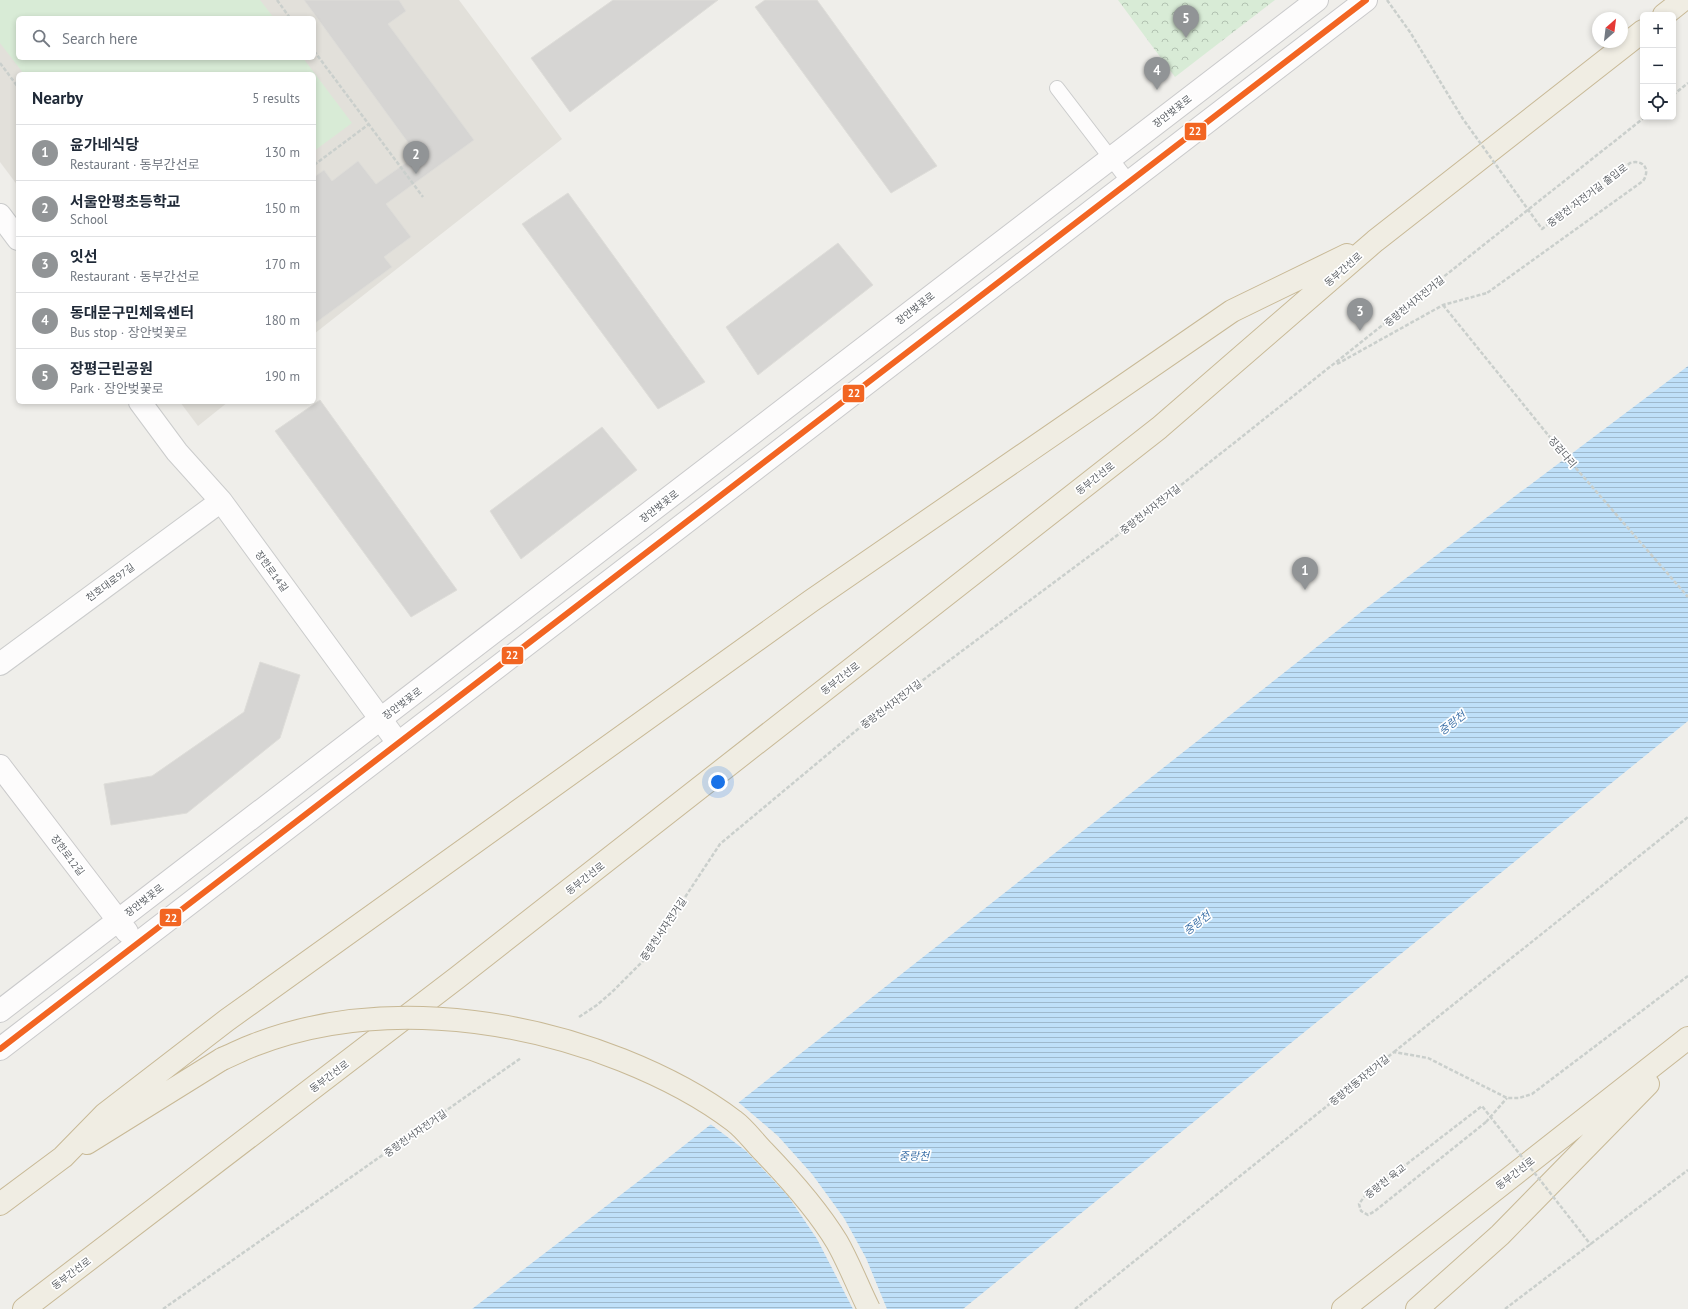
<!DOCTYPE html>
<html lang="en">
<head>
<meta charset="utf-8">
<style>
  :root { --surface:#fff; --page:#f6f6f7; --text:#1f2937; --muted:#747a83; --line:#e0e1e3; --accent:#919496 }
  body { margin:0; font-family:"PT Sans","Noto Sans KR",sans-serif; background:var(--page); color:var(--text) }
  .controls { position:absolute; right:12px; top:12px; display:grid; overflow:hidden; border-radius:6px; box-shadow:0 2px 6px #0003 }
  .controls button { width:36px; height:36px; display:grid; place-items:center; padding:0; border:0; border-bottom:1px solid var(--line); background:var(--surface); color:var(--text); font:20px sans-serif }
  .compass { position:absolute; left:1592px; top:12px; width:36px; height:36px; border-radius:50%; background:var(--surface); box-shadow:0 2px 6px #0003; rotate:28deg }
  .you { position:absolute; left:718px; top:782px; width:14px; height:14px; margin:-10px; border:3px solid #fff; border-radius:50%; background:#1a73e8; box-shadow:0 0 0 6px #1a73e833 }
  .badge { display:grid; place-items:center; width:26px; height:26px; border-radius:50%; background:var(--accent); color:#fff; font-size:13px; font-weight:700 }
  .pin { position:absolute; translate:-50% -33px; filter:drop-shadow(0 1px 2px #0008) }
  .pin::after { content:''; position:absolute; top:21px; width:14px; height:12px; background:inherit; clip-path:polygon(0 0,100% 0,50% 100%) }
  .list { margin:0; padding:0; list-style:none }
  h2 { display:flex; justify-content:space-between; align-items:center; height:52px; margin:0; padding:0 16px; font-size:17px }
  h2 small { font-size:13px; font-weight:400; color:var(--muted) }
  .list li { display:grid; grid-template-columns:26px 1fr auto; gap:12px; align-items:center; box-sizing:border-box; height:56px; padding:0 16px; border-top:1px solid var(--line) }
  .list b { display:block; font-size:15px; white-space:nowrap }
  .list p { margin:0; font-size:13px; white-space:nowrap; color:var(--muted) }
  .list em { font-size:13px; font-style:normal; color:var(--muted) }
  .icon { flex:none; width:22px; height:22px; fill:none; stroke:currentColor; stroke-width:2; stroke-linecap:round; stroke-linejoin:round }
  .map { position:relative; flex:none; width:1688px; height:1309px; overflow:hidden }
  .search { position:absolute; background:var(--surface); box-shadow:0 2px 6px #0003; left:16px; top:16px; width:300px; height:44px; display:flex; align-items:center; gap:10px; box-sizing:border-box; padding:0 14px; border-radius:6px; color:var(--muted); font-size:15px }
  .panel { position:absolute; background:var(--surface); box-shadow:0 2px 6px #0003; left:16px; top:72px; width:300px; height:332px; border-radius:6px }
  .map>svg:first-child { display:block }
  .education { fill:#e2e0da; fill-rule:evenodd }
  .grass { fill:#d8ebd6 }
  .forest { fill:url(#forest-crowns) }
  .water { fill:url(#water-rules) }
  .pier { fill:#efeeea }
  .building { fill:#d6d5d3; stroke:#deddd9 }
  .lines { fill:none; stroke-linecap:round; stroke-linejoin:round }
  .lane-casing { stroke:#cbcccc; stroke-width:16 }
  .street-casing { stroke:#cbcccc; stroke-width:24 }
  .secondary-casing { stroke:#cacacb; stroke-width:24 }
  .highway-casing { stroke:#c8b996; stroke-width:24 }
  .path { stroke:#cacfcc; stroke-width:2.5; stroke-dasharray:4 2; stroke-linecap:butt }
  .lane { stroke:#fdfcfc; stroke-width:14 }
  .street { stroke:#fdfcfc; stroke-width:22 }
  .secondary { stroke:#fdfcfc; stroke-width:22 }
  .highway { stroke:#f0ede3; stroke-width:22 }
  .highway-bridge-casing { stroke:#c8b996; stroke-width:24; stroke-linecap:butt }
  .path-bridge { stroke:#cacfcc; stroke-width:2.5; stroke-dasharray:4 2; stroke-linecap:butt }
  .highway-bridge { stroke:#f0ede3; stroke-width:22 }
  .bus-1-casing { stroke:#fff; stroke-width:9 }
  .bus-1 { stroke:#f26522; stroke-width:6 }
  .labels { text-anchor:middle; stroke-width:3.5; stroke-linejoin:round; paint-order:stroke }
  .street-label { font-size:10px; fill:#5f6368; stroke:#fff }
  .water-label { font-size:11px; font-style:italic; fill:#4174aa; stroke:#fff }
  .line-badge { stroke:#fff; stroke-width:1.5 }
  .badge-label { font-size:11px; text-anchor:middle; font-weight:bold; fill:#fff }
</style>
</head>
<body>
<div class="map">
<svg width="1688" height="1309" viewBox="0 0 1688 1309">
  <defs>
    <pattern id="forest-crowns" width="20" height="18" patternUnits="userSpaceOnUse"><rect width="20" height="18" fill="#d8ebd6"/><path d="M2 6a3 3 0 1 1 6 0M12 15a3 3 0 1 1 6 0" fill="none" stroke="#b2c2b1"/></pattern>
    <pattern id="water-rules" width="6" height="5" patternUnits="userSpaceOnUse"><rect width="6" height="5" fill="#bfe0f9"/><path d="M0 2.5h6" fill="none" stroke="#9eb9cd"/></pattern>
  </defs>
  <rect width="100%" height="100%" fill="#efeeea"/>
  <path class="education" d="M0,0H459L562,139L314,334V74H18V186L0,162ZM18,18H314V58H18Z
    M180,402H228L198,426Z"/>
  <path class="grass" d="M0,0H260L274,18H18V58H303L352,123L314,151V74H24L0,43Z"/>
  <path class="forest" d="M1118,0H1275L1175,77Z"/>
  <path class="water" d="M1688,366V721L963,1309H472L644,1177L1361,612Z"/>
  <path class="pier" d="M737,1101L778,1136L812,1174L844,1218L866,1258L887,1309H853L817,1239L788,1196L746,1151L709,1123Z"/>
  <path class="building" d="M304,0H399L406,11L388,24L474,140L386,204L411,237L384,257L392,267L314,324V177L324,170L332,181L358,161L376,184L417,155Z
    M613,0H718L570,112L531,58Z
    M765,0H817L937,166L891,193L755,7Z
    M568,193L705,382L658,409L522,224Z
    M838,243L873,285L758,375L726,327Z
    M320,400L457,590L411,617L275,431Z
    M602,427L637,470L521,559L490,511Z
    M260,662L300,675L280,738L187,813L111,825L104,784L152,776L244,712Z"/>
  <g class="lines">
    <defs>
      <path id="lane" d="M1057,88L1129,182"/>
      <path id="street" d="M0,215L18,239
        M140,402L177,452L221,501L398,743
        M0,664L221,501"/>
      <path id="secondary" d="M0,766L127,932
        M0,1011L1317,0
        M0,1049L1366,0"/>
      <path id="highway" d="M1664,15L1683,0
        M87,1143L222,1059
        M0,1204L63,1157L105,1114L227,1020L811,601L1232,311L1347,255
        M24,1309L458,977L1159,428L1375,241L1643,31
        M1343,1309L1688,1038
        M1417,1309L1500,1235L1648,1084"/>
    </defs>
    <use href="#lane" class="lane-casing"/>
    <use href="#street" class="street-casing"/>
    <use href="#secondary" class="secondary-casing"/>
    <use href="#highway" class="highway-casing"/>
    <path class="path" d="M277,0L290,18
      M314,51L423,197
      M0,63L18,87
      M1673,95L1688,83
      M314,165L369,124
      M1443,305L1561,451L1688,597
      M1337,364L1443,305L1487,293
      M579,1017L597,1005L612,992L643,961L720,844L864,724L1123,531L1645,117
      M1394,1052L1688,817
      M1486,1122L1507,1098
      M163,1309L521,1058
      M1075,1309L1394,1052L1428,1058L1507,1098H1519L1532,1094L1688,976
      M1505,1309L1688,1170"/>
    <use href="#lane" class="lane"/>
    <use href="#street" class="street"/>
    <use href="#secondary" class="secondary"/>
    <use href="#highway" class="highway"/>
    <defs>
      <path id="highway-bridge" d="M222,1059C232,1055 243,1049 254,1045C370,1000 508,1015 622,1060C662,1076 700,1095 734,1121C745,1129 754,1142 764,1152C790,1179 817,1209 837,1242C849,1263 858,1287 869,1309"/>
    </defs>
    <use href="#highway-bridge" class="highway-bridge-casing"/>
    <path class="path-bridge" d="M1387,0L1410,32L1463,119L1542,229L1630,163C1643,159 1651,169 1643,181L1487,293
      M1486,1122L1375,1211L1368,1215L1361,1211L1359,1204L1364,1197L1482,1106L1591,1245"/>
    <use href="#highway-bridge" class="highway-bridge"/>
    <defs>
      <path id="bus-1" d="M0,1049L1366,0"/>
    </defs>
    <use href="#bus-1" class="bus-1-casing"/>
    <use href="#bus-1" class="bus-1"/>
  </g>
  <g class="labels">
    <g class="street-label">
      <text transform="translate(1172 111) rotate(-38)" y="4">장안벚꽃로</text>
      <text transform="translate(1587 195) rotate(-37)" y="4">중랑천 자전거길 출입로</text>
      <text transform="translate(1343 269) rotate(-41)" y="4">동부간선로</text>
      <text transform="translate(1414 301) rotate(-39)" y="4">중랑천서자전거길</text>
      <text transform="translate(915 308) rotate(-38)" y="4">장안벚꽃로</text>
      <text transform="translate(1563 452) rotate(50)" y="4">징검다리</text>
      <text transform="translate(1095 478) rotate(-38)" y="4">동부간선로</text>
      <text transform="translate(659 506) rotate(-38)" y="4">장안벚꽃로</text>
      <text transform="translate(1150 509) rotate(-38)" y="4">중랑천서자전거길</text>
      <text transform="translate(272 571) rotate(54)" y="4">장한로14길</text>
      <text transform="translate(110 582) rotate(-36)" y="4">천호대로97길</text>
      <text transform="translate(840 678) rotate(-38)" y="4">동부간선로</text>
      <text transform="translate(402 703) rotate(-37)" y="4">장안벚꽃로</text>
      <text transform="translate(891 704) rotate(-37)" y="4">중랑천서자전거길</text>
      <text transform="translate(68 855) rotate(53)" y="4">장한로12길</text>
      <text transform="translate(585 878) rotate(-38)" y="4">동부간선로</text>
      <text transform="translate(144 900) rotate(-38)" y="4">장안벚꽃로</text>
      <text transform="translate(663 929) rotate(-56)" y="4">중랑천서자전거길</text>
      <text transform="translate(329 1076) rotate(-37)" y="4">동부간선로</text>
      <text transform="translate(1359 1080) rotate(-39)" y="4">중랑천동자전거길</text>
      <text transform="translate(415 1133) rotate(-35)" y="4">중랑천서자전거길</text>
      <text transform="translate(1515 1173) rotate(-38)" y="4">동부간선로</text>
      <text transform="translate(1385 1181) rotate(-38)" y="4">중랑천 육교</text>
      <text transform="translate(71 1273) rotate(-37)" y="4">동부간선로</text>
    </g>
    <g class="water-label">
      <text transform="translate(1452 723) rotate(-38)" y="4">중랑천</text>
      <text transform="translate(1197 923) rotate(-38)" y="4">중랑천</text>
      <text x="914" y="1160">중랑천</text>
    </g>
  </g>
  <g class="line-badge">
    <rect x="1184" y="122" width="23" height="19" rx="4" fill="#f26522"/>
    <rect x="842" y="384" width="23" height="19" rx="4" fill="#f26522"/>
    <rect x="501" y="646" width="23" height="19" rx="4" fill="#f26522"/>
    <rect x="159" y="908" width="23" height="19" rx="4" fill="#f26522"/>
  </g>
  <g class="badge-label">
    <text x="1195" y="135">22</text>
    <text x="854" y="397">22</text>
    <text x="512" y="659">22</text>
    <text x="171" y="922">22</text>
  </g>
</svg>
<div class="controls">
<button>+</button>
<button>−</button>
<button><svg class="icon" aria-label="locate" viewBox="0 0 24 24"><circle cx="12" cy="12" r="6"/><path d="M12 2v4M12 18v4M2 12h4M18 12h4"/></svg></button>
</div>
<svg class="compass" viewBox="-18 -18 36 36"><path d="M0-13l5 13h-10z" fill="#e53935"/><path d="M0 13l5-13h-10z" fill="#747a83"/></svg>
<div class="you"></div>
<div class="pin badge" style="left:1305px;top:590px">1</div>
<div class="pin badge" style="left:416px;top:174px">2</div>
<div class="pin badge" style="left:1360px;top:331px">3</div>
<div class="pin badge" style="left:1157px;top:90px">4</div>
<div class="pin badge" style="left:1186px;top:38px">5</div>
<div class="search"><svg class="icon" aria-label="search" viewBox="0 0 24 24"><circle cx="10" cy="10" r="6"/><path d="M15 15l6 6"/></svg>Search here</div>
<section class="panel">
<h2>Nearby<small>5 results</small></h2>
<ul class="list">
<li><span class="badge">1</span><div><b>윤가네식당</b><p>Restaurant · 동부간선로</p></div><em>130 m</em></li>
<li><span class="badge">2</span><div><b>서울안평초등학교</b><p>School</p></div><em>150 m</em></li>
<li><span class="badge">3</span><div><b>잇선</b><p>Restaurant · 동부간선로</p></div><em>170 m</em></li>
<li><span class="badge">4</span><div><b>동대문구민체육센터</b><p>Bus stop · 장안벚꽃로</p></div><em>180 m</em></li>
<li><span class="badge">5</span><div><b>장평근린공원</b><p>Park · 장안벚꽃로</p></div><em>190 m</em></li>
</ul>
</section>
</div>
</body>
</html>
